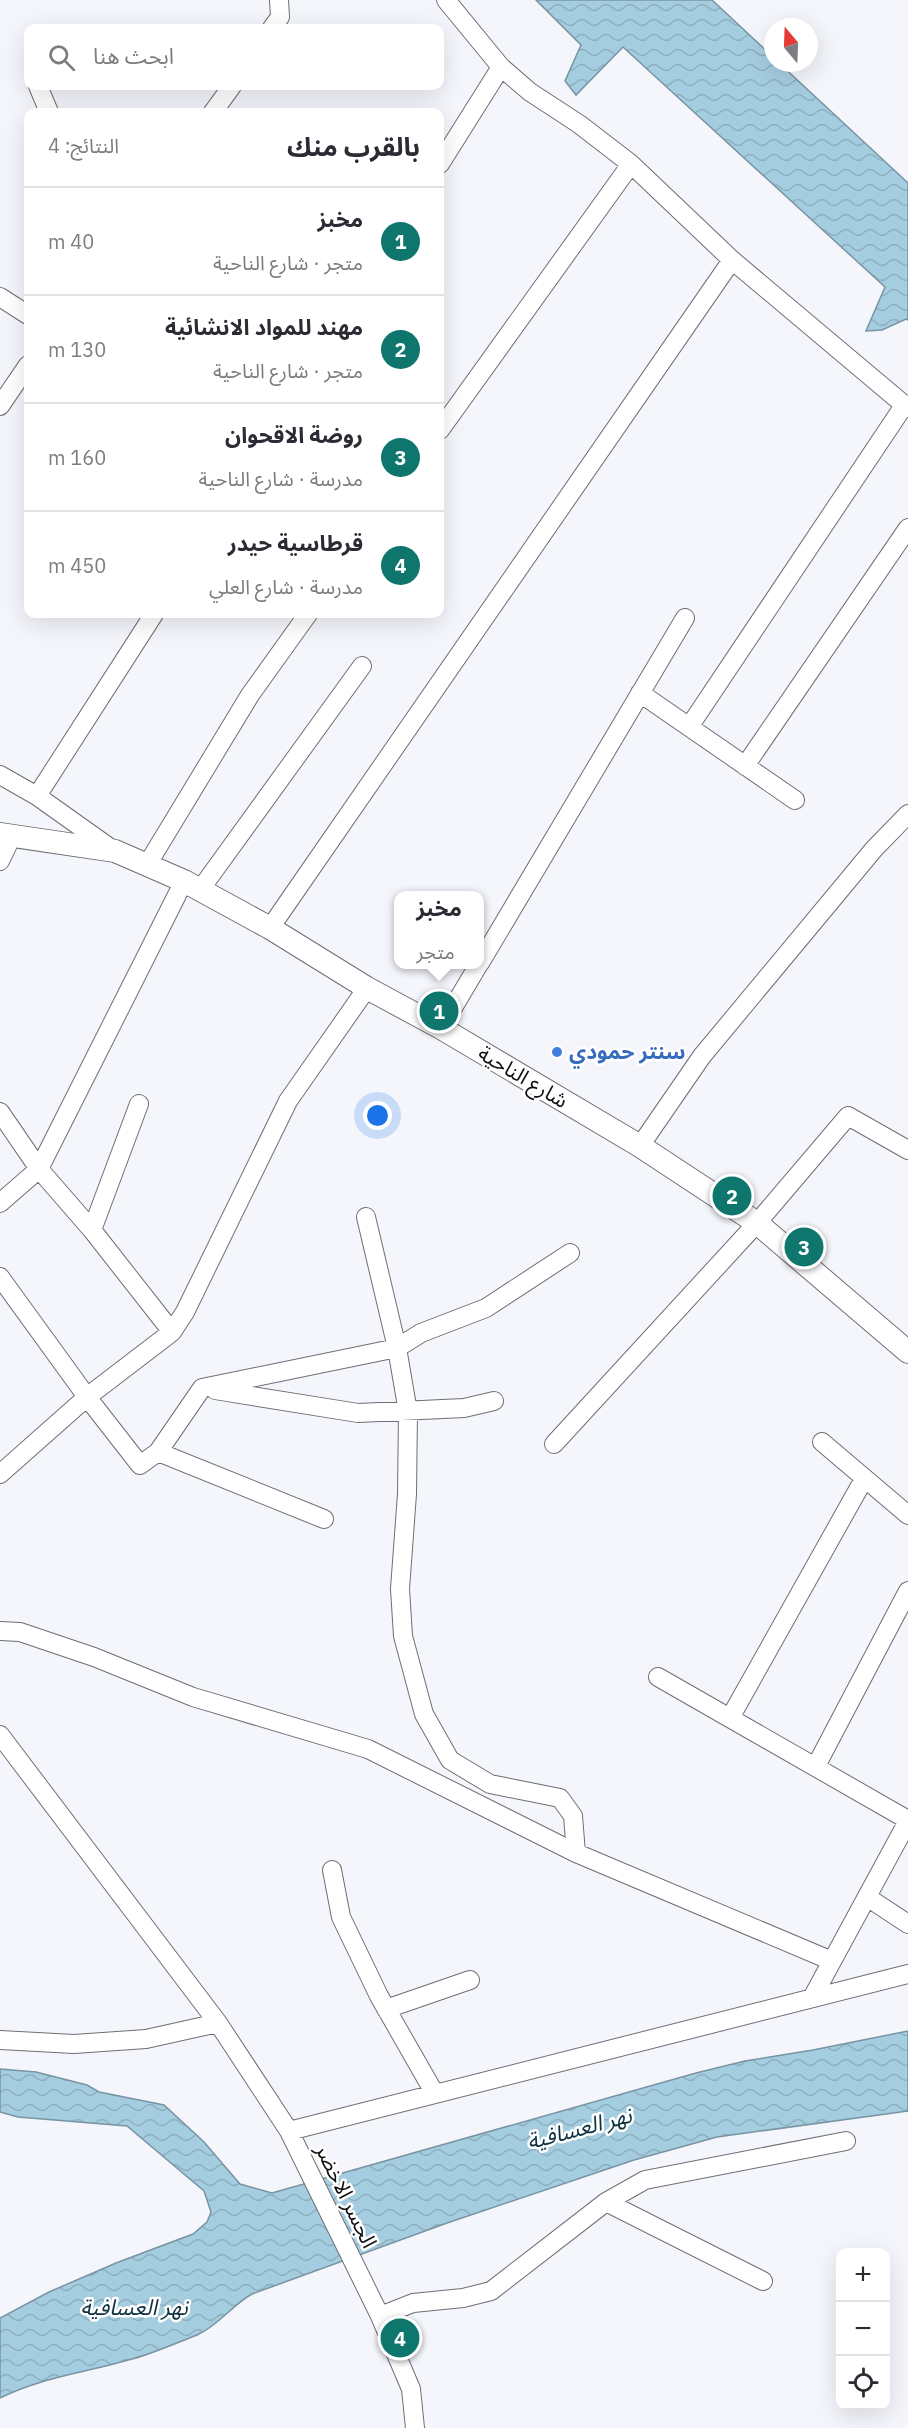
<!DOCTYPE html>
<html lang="ar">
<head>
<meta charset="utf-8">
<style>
  :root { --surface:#fff; --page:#f2f2f3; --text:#2b2b33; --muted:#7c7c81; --line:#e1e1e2; --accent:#0f766e }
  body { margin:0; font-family:"IBM Plex Sans","Noto Sans Arabic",sans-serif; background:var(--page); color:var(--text); direction:rtl }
  .controls { position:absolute; right:18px; bottom:18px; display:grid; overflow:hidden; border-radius:12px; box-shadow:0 6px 24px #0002 }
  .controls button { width:54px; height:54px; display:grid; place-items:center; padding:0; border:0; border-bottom:2px solid var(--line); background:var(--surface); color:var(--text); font:30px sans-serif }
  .compass { position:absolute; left:764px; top:18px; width:54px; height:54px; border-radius:50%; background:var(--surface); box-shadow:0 6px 24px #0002; rotate:341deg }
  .you { position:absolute; left:378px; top:1116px; width:21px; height:21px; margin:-15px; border:4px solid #fff; border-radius:50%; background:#1a73e8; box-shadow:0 0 0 9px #1a73e833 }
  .badge { display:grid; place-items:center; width:39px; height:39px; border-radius:50%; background:var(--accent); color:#fff; font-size:20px; font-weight:700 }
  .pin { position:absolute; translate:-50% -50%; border:3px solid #fff; box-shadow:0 2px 6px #0006 }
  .popup { position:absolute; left:394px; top:891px; width:90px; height:78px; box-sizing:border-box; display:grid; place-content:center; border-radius:12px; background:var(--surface); filter:drop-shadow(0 2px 4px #0005); font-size:20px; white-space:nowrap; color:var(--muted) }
  .popup b { font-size:22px; color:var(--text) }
  .popup::after { content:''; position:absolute; left:50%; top:100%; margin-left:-12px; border:12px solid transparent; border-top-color:var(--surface) }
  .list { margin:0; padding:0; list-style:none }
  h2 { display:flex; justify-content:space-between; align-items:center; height:78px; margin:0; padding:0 24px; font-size:26px }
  h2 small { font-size:20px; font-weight:400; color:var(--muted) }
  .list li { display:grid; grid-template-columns:39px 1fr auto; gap:18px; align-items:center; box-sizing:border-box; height:108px; padding:0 24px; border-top:2px solid var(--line) }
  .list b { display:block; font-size:22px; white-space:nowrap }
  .list p { margin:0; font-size:20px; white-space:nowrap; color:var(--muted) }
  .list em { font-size:20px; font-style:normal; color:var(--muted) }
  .icon { flex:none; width:33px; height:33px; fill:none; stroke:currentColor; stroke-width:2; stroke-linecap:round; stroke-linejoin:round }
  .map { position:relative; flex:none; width:908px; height:2428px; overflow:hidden; direction:ltr }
  .search { position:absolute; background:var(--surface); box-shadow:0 6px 24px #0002; left:24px; top:24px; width:420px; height:66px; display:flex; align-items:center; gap:15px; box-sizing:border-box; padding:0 21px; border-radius:12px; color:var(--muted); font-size:22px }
  .panel { position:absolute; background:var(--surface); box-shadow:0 6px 24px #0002; left:24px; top:108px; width:420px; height:510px; border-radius:12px; direction:rtl }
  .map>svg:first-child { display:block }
  .water { fill:url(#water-waves); stroke:#7894a2; stroke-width:1.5 }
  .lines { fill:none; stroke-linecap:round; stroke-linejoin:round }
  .minor-casing { stroke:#6d6f74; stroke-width:20 }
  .major-casing { stroke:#6d6f74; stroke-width:24 }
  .minor { stroke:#fff; stroke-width:18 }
  .major { stroke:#fff; stroke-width:22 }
  .shop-dot { fill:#3f7fe0; stroke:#fff; stroke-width:2 }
  .labels { text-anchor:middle; stroke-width:5; stroke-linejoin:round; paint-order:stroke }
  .shop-label { font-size:21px; font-weight:bold; fill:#366cbe; stroke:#fff; text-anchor:start }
  .street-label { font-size:21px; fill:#0e0f11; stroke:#fff }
  .water-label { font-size:22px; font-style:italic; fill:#0e3140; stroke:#fff }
</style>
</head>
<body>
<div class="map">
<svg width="908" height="2428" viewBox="0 0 908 2428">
  <defs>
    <pattern id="water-waves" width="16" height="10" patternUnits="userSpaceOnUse" patternTransform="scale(1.5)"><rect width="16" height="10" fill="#a5cde0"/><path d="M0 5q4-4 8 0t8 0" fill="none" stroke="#8dafbf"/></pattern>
  </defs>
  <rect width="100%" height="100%" fill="#f4f6fc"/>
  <path class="water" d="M536,0H712L773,57V63H779L908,183V320L906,319L882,330L866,331L885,287L623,47L576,95L565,81L581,45Z
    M908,2031V2111L717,2137L634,2160L447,2223L252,2294C232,2305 218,2326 197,2335C176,2343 154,2353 132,2359C88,2372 42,2377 0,2398V2318L49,2292L116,2263L193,2234L207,2222L211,2212L204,2191L127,2126L18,2117L0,2112V2069L36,2072L87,2085L99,2092L164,2105L204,2142L240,2184L272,2193L696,2073L745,2061L813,2050Z"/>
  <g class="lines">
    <defs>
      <path id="minor" d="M272,28L280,17L279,0
        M38,86L49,112
        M213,112L232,86
        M440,164L501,67
        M732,260L908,408
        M0,297L28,315
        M0,406L28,365
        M440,430L631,164
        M640,693L795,800
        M689,727L905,404
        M745,766L908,528
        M0,775L37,796L113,850
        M37,796L154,614
        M0,861L12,836
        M147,865L250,695L308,614
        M200,890L362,666
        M270,928L732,260L631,164L579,124L530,92L501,67L446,0
        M480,963L685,618
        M441,1028L479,964
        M0,1112L39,1169L92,1230L172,1332
        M640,1146L702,1056L874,849L908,814
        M0,1203L39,1169L184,881
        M366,1217L397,1348L408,1412L407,1494L400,1589L403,1636L424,1714L450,1760L490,1784L560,1798L573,1816L576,1853
        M92,1230L139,1104
        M0,1277L87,1397L140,1465L158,1452L202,1388L397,1348L421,1333L486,1308L570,1253
        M215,1390L358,1413L464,1408L494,1401
        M822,1442L908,1515
        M554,1444L757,1223L848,1116L908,1150
        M158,1452L324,1519
        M0,1474L87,1397L172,1332L185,1312L288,1101L367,988
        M0,1631L20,1632L94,1657L193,1697L368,1749L576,1853L832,1961
        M658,1677L908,1820
        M730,1718L864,1479
        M0,1735L218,2023L289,2131L380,2316L411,2389L415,2428
        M816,1766L908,1591
        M332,1870L341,1917L379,1996L435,2094
        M867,1897L908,1924
        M812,1998L908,1821
        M386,2009L470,1980
        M0,2040L74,2044L146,2039L218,2023
        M289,2131L908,1974
        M606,2202L763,2281
        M380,2316L413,2303L463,2298L491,2291L606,2202L645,2180L846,2141"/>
      <path id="major" d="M0,834L115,851L184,881L270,928L367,988L441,1028L640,1146L757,1223L908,1352"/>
    </defs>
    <use href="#minor" class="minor-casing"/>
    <use href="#major" class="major-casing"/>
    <use href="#minor" class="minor"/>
    <use href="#major" class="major"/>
  </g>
  <circle class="shop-dot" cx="557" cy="1052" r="6"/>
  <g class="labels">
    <g class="shop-label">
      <text x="569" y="1059">سنتر حمودي</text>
    </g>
    <g class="street-label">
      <text transform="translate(523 1077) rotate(31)" y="7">شارع الناحية</text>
      <text transform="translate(346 2196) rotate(64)" y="7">الجسر الاخضر</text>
    </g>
    <g class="water-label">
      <text transform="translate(579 2128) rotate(-15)" y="8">نهر العسافية</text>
      <text x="134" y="2315">نهر العسافية</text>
    </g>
  </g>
</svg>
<div class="controls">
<button>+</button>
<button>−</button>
<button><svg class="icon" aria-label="locate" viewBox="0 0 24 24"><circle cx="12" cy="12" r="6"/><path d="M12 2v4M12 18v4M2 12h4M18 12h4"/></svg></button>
</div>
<svg class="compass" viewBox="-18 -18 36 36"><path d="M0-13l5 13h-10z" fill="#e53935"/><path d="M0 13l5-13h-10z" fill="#7c7c81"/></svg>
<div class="you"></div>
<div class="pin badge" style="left:439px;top:1011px">1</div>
<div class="popup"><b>مخبز</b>متجر</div>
<div class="pin badge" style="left:732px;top:1196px">2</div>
<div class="pin badge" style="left:804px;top:1247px">3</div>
<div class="pin badge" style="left:400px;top:2338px">4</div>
<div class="search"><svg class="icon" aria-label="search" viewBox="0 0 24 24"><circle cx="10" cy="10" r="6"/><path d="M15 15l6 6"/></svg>ابحث هنا</div>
<section class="panel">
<h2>بالقرب منك<small>النتائج: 4</small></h2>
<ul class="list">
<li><span class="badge">1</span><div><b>مخبز</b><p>متجر · شارع الناحية</p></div><em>40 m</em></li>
<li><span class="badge">2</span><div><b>مهند للمواد الانشائية</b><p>متجر · شارع الناحية</p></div><em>130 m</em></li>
<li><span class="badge">3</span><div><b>روضة الاقحوان</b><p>مدرسة · شارع الناحية</p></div><em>160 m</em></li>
<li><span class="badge">4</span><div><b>قرطاسية حيدر</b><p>مدرسة · شارع العلي</p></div><em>450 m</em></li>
</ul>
</section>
</div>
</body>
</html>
